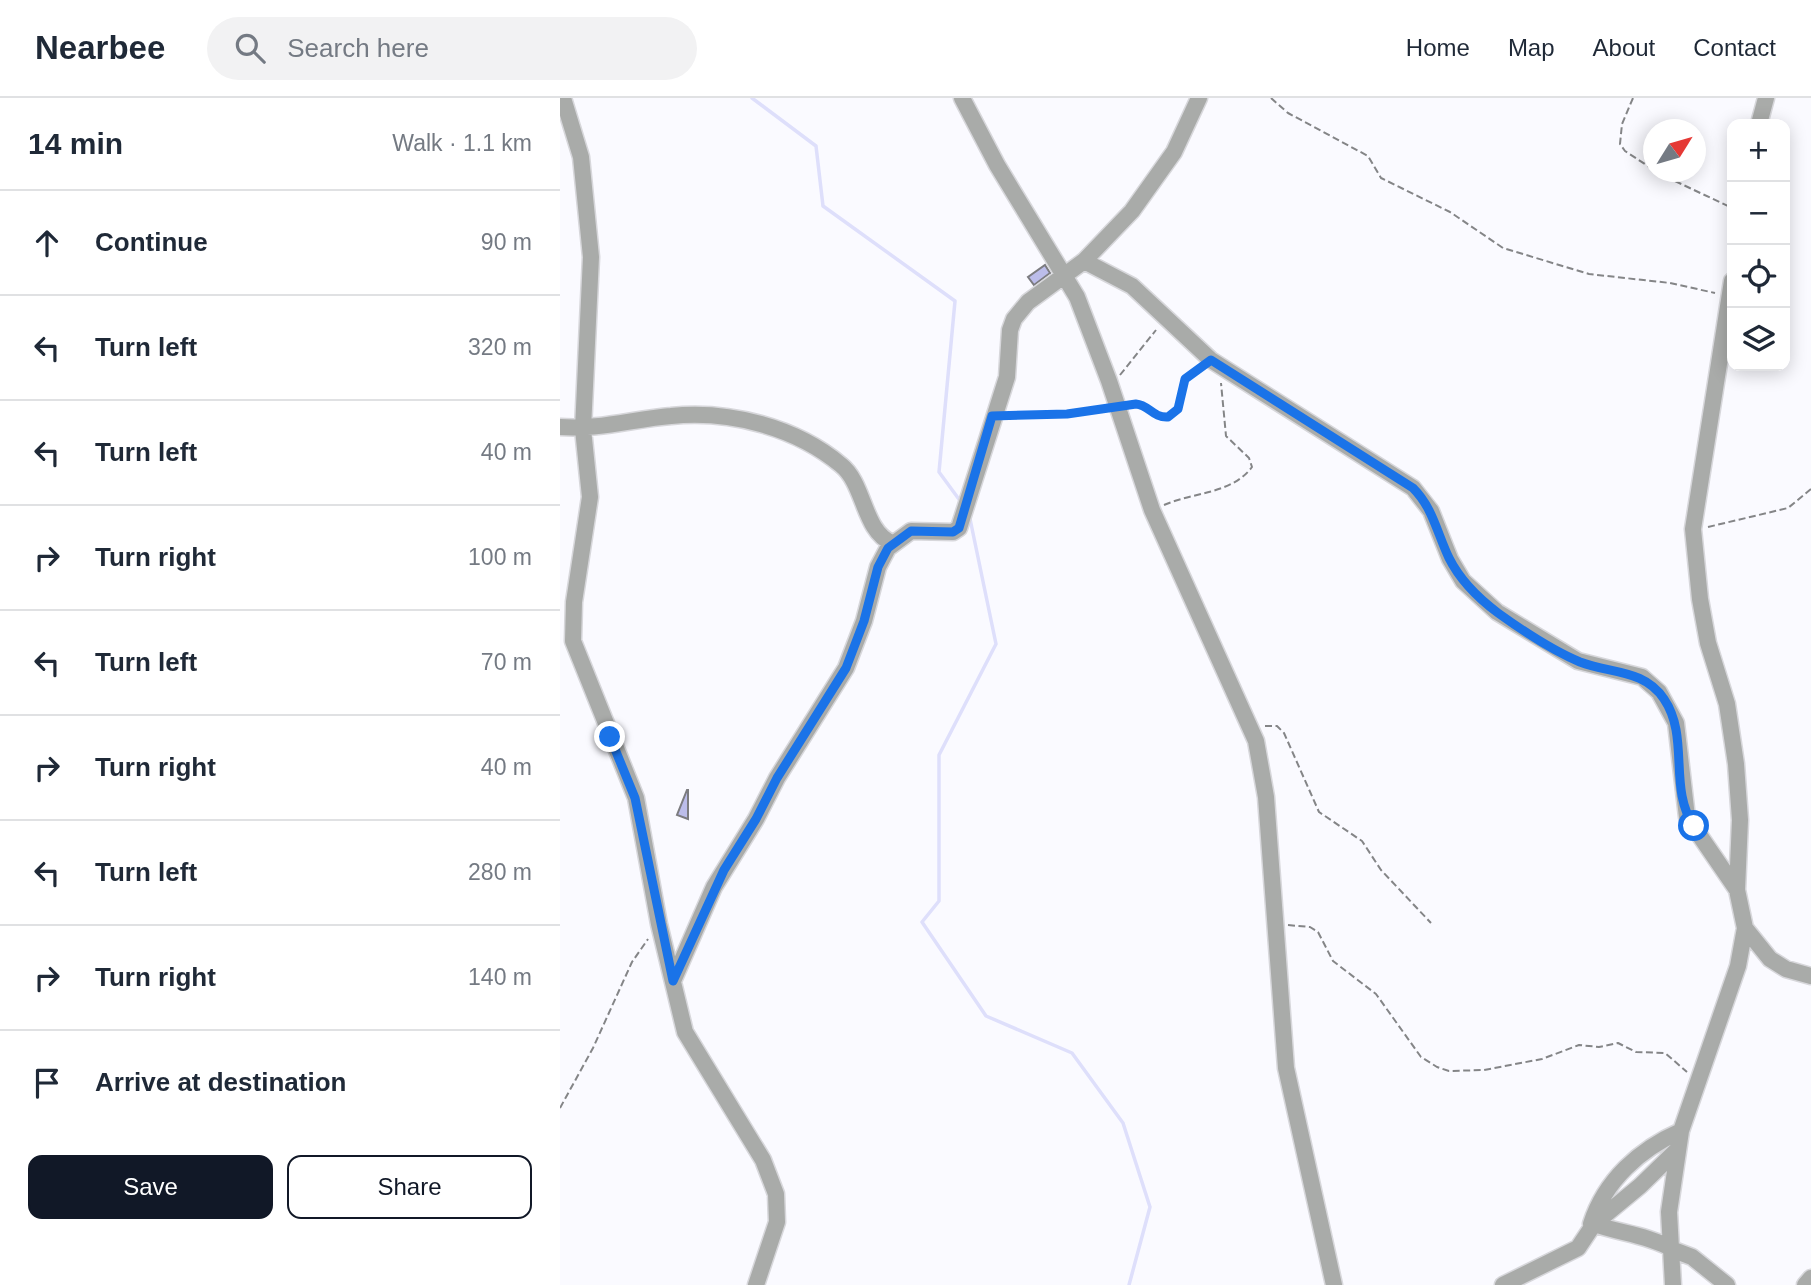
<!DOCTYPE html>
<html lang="en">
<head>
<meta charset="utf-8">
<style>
  :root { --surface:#fff; --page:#f2f2f3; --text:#1f2937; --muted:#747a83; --line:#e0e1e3; --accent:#111827 }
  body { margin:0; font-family:Helvetica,sans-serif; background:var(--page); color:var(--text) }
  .controls { position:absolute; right:21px; top:21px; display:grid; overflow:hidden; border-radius:14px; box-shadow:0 4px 18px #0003 }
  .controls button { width:63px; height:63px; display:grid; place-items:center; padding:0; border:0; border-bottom:2px solid var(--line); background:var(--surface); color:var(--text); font:35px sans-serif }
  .compass { position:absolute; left:1083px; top:21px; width:63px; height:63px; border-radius:50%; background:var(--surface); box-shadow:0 4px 18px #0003; rotate:53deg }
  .stop { position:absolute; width:21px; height:21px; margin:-16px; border:5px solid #1a73e8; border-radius:50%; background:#fff }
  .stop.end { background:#1a73e8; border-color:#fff; box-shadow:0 2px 7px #0008 }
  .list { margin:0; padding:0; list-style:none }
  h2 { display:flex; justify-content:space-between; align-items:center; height:91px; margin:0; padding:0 28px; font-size:30px }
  h2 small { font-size:23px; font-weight:400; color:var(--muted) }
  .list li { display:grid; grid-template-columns:46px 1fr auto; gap:21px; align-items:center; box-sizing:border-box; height:105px; padding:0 28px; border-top:2px solid var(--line) }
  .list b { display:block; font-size:26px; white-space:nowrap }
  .list em { font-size:23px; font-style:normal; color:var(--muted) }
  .actions { display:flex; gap:14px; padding:21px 28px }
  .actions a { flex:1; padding:16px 0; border:2px solid var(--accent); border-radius:14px; text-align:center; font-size:24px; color:var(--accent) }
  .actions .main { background:var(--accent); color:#fff }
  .icon { flex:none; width:38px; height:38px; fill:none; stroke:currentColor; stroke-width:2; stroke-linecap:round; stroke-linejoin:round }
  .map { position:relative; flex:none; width:1251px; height:1187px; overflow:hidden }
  header { display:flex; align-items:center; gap:42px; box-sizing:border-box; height:98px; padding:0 35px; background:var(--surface); border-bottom:2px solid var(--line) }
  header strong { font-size:33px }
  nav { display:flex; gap:38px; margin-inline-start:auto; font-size:24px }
  .search { width:490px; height:63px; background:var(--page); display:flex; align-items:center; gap:18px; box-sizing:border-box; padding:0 24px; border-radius:38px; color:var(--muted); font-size:26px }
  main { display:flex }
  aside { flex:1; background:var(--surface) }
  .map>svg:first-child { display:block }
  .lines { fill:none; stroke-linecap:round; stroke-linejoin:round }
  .stream { stroke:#dedffb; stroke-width:3.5 }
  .building { fill:#bcbdea; stroke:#7c7c80; stroke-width:2 }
  .minor-casing { stroke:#d7d7db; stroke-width:19 }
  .path { stroke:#848587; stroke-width:2; stroke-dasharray:7 3.5; stroke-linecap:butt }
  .minor { stroke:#a9aba9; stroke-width:16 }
  .route { stroke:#1a73e8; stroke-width:9 }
</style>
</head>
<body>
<header>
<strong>Nearbee</strong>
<div class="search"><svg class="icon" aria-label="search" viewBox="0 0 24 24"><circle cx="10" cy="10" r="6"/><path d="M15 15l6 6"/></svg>Search here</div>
<nav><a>Home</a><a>Map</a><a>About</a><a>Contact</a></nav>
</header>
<main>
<aside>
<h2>14 min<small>Walk · 1.1 km</small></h2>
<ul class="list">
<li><svg class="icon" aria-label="ahead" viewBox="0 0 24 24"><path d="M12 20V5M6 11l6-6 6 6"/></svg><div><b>Continue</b></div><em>90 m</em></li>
<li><svg class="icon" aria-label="left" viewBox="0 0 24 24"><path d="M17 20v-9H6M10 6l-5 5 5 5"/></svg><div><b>Turn left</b></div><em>320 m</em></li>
<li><svg class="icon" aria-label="left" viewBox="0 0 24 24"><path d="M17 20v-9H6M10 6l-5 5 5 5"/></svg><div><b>Turn left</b></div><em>40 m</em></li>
<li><svg class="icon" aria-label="right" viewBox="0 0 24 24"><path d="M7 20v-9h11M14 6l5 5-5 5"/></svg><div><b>Turn right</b></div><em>100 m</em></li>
<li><svg class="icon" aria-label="left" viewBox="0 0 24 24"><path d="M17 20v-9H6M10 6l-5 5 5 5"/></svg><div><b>Turn left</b></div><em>70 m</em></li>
<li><svg class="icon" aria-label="right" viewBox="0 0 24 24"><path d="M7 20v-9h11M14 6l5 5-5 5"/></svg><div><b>Turn right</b></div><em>40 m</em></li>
<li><svg class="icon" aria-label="left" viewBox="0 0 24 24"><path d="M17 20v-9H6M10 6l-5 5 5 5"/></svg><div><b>Turn left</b></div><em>280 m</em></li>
<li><svg class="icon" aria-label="right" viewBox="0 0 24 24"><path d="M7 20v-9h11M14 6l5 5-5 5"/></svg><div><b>Turn right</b></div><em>140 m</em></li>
<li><svg class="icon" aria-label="arrive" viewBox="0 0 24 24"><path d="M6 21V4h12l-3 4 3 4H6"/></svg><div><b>Arrive at destination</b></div></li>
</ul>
<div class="actions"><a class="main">Save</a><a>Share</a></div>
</aside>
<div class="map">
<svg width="1251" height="1187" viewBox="0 0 1251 1187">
  <rect width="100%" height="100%" fill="#fafaff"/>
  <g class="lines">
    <path class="stream" d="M192,0L256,48L263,108L395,203L379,374L401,404
      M409,416L436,546L379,657V803L362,824L426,918L512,955L563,1025L590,1109L569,1187"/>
  </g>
  <path class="building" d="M485,167L490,175L474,187L468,179Z
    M127,692H128V721L117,717Z"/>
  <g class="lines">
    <defs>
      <path id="minor" d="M3,0L21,59L31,159L23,331L30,399L14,504L13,543L76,700L99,826L125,934L203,1062L216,1096L217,1124L196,1187
        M402,0L437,67L517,199L549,283L592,412L696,643L706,699L726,970L774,1187
        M1199,26L1206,0
        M524,163L572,188L651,262L853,390L871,413L890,461L903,483L937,514L1018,563L1082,579L1099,594L1116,625L1127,719L1177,792
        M1172,183L1133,431L1140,501L1148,545L1167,606L1176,666L1180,722L1177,792L1185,830L1210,861L1226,871L1251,878
        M0,329C38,332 74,321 111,318C169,312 236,329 281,367C305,386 303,433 332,445
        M113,883L154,789L196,721L217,680L286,570L304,523L318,469L328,450L351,433L393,434L399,430L447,279L450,232L454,221L468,204L524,163L572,113L614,54L639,0
        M1031,1126C1045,1082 1080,1051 1121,1033
        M1034,1126C1060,1135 1086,1137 1111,1150
        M1111,1151L1132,1159L1167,1187
        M943,1187L1018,1150L1034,1126L1080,1088L1117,1052
        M1113,1187L1109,1114L1121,1033L1178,868L1185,830
        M1245,1187L1251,1180"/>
    </defs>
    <use href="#minor" class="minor-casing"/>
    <path class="path" d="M711,0L728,15L808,58L821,80L890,114L943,150L1029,176L1110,185L1155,195
      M1073,0L1062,26L1060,46L1065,53L1094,72
      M1096,74L1172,110
      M560,277L596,232
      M573,306H582L600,319C627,319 615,295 626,280C629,276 635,273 640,270
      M451,319L543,311
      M604,407C634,394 672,396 692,369L689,360L666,338L661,285
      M1148,429L1228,410L1251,391
      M705,628H717L724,635L759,714L802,743L821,772L871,825
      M728,827L750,829L758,834L773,863L816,896L861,959L877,969L889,973L924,972L982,961L1019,947L1039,949L1058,945L1076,954L1105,955L1127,974
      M0,1010L33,950L72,864L88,841"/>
    <use href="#minor" class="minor"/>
  </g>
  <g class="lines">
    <path class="route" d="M50,639L75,700L113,883L164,772L196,721L217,680L286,570L304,523L318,469L328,450L351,433L393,434L399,430L432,318L507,316L576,306C589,307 593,320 608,319L618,311L625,281L651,262L853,390C873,410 877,435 889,460C900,482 918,500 938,515C963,533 991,552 1020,564C1051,576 1084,571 1104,601C1130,639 1108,691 1134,728"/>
  </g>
</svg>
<div class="controls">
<button>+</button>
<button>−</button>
<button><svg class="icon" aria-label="locate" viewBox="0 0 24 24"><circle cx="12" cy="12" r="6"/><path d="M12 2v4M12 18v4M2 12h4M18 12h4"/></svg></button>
<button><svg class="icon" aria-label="layers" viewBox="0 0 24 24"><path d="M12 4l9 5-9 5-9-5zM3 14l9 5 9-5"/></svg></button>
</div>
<svg class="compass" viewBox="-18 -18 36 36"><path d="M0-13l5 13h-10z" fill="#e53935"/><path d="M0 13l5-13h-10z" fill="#747a83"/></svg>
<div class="stop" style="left:1134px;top:728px"></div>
<div class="stop end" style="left:50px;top:639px"></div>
</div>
</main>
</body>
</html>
